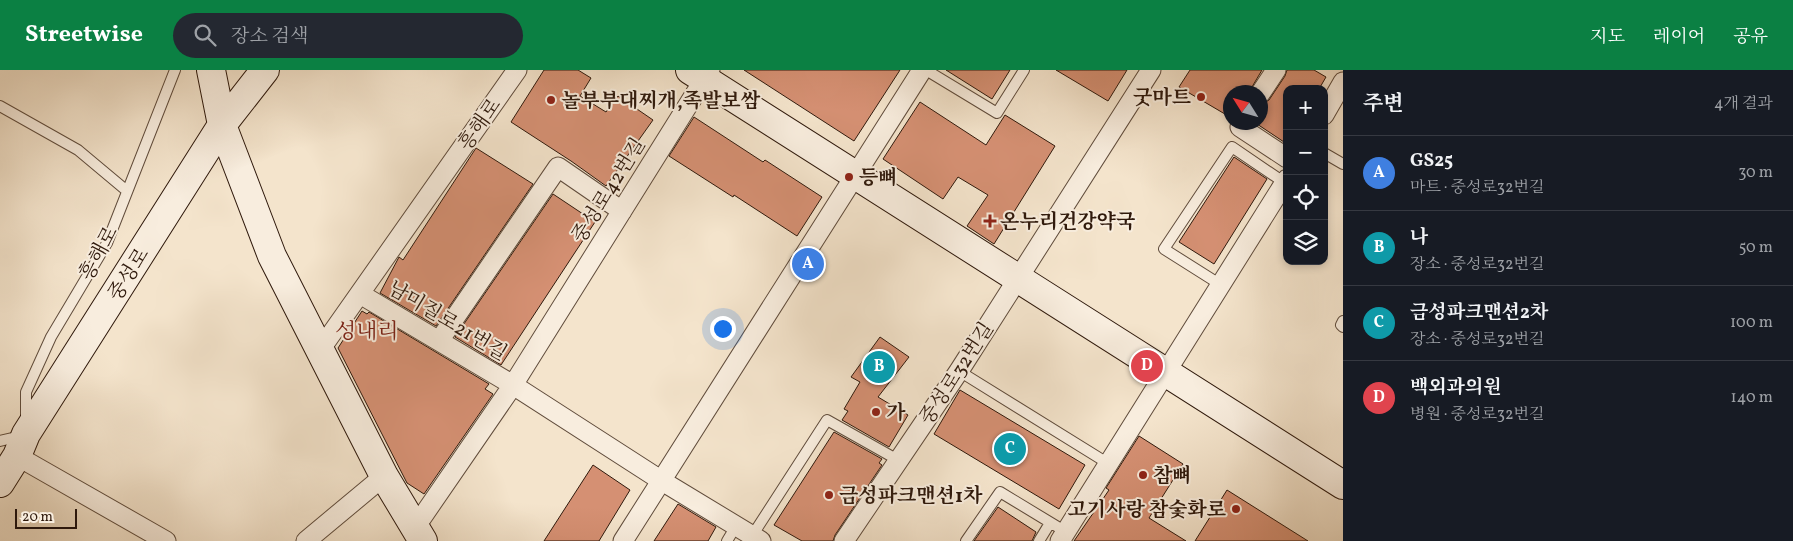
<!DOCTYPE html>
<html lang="ko">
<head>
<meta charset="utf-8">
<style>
  :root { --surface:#171b24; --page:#242831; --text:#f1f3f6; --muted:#9ea1a6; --line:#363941; --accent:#0b8043 }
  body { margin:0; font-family:Vollkorn,"Noto Serif KR",serif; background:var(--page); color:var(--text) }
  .controls { position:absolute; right:15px; top:15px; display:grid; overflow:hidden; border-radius:10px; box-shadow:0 2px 8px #0003 }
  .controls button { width:45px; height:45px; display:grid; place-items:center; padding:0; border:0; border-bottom:1px solid var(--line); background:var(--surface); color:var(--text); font:25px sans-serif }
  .compass { position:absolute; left:1223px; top:15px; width:45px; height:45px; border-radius:50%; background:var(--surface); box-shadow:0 2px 8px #0003; rotate:307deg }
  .scale { position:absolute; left:15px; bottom:12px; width:62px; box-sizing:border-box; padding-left:5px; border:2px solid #2f190c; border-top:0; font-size:14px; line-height:18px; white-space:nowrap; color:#2f190c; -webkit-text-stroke:4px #f8edde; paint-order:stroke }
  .you { position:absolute; left:722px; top:258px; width:18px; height:18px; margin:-12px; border:4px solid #fff; border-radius:50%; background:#1a73e8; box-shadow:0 0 0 8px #1a73e833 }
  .badge { display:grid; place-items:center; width:32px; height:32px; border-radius:50%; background:var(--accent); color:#fff; font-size:16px; font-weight:700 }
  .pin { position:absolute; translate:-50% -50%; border:2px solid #fff; box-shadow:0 1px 5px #0006 }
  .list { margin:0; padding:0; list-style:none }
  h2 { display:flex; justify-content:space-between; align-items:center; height:65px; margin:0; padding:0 20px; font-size:21px }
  h2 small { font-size:16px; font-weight:400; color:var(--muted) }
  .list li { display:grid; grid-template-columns:32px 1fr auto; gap:15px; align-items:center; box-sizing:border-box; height:75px; padding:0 20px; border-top:1px solid var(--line) }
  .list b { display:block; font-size:19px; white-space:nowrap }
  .list p { margin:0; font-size:16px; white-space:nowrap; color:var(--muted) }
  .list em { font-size:16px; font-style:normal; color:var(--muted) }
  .icon { flex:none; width:28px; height:28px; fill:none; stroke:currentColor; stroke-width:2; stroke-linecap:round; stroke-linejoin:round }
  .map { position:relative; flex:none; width:1343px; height:471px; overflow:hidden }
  header { display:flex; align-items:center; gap:30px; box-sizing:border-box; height:70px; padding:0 25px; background:var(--accent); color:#fff }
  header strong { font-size:24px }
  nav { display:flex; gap:28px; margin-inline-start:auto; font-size:18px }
  .search { width:350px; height:45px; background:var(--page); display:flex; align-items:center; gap:12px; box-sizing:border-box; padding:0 18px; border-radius:28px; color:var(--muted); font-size:19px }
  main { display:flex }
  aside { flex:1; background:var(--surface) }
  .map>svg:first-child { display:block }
  .building { fill:#d59073; stroke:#2f190c }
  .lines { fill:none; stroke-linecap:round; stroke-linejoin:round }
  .lane-casing { stroke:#604c3c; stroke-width:12 }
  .street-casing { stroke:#604c3c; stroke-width:21 }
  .secondary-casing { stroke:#2f190c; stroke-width:30 }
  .lane { stroke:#f8edde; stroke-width:10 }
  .street { stroke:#f8edde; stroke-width:19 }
  .secondary { stroke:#f8edde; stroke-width:28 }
  .poi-dot { fill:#8f2418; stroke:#f8edde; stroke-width:2 }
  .labels { text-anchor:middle; stroke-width:4; stroke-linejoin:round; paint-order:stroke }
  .poi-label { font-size:20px; font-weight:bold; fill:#2f190c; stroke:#f8edde; text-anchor:start }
  .street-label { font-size:20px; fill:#2f190c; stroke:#f8edde }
  .quarter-label { font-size:22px; fill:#7a1f14; stroke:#f8edde }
</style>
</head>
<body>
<header>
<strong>Streetwise</strong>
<div class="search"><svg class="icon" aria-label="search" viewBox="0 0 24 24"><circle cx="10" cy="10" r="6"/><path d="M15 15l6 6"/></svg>장소 검색</div>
<nav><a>지도</a><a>레이어</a><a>공유</a></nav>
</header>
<main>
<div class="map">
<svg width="1343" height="471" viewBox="0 0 1343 471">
  <rect width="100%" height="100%" fill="#f4e4cc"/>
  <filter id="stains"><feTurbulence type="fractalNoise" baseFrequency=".004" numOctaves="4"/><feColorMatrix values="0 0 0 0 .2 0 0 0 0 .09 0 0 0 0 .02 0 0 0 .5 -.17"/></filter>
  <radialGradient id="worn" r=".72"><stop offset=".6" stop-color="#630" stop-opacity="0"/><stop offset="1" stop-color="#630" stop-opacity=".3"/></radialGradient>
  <path class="building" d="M544,0H578L591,8L580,26L606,42L618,26L653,50L606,116L571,91L511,52Z
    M744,0H900L854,71Z
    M946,0H1010L992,29Z
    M1056,0H1127L1108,31Z
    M1190,0H1262L1249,22H1230V47L1179,17Z
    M1287,0H1314L1326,7L1319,19H1287V74L1254,52H1260V35L1269,30L1285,6Z
    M920,32L986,75L1005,45L1055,76L994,174L967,156L988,125L958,107L943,129L883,89Z
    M694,47L763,92L765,90L822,127L797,166L734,125L733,127L669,86Z
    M476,78L533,114L436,256L380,223L399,187L403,190Z
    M1234,87L1267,109L1214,194L1179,172Z
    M553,124L595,152L501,295L455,267Z
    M362,241L367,244L369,242L489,314L485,319L493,324L424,424L407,413L338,278Z
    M880,267L909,287L878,327L908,345L889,377L842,350L848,341L844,339L860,312L851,307Z
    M960,320L1085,395L1059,439L934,364Z
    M834,362L882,389L879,393L882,395L835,465L833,471H802L774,455Z
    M1139,366L1183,394L1149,448L1186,471H1074L1109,420L1106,418Z
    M593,395L630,420L599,471H544Z
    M1227,420L1308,471H1195Z
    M678,434L716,457L708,471H654Z
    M998,437L1036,462L1032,471H974Z"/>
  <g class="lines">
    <defs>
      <path id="lane" d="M926,0L997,43L1024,0
        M0,36L78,80L127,121
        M1324,83L1343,94
        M1221,215L1164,179L1232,77L1285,113
        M1343,251L1341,255L1343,257
        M959,301L1109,394
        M26,350V322L51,267L107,173L175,0
        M0,371L21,366
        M752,466L827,350L898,390
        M727,471L736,456
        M966,471L1000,422L1066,462
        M1039,471L1050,453"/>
      <path id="street" d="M1260,24L1276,0
        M1324,45L1343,12
        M1242,52L1240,57L1287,88
        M360,224L513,315L662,411L761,471
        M439,271L558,97L622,141
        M320,280L517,0
        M17,386L166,471
        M416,456L513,315L710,0
        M306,471L384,406
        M623,471L922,0
        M844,471L959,301L1151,0
        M1060,471L1287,109"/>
      <path id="secondary" d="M211,0L222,55L272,186L384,406L423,471
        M690,0L1343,415
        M0,413L17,386L26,364L222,55L265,0"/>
    </defs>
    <use href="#lane" class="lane-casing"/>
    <use href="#street" class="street-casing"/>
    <use href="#secondary" class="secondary-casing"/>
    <use href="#lane" class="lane"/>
    <use href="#street" class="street"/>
    <use href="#secondary" class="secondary"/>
  </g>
  <g class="poi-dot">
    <circle cx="1201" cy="27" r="5"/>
    <circle cx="551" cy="30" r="5"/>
    <circle cx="849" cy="107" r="5"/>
    <path d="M987.5 143.5h5v5h5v5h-5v5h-5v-5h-5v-5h5z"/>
    <circle cx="876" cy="342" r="5"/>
    <circle cx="1143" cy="405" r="5"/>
    <circle cx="829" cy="425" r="5"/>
    <circle cx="1236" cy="439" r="5"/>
  </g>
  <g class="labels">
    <g class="poi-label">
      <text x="1191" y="34" text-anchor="end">굿마트</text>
      <text x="561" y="37">놀부부대찌개,족발보쌈</text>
      <text x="859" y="114">등뼈</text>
      <text x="1000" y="158">온누리건강약국</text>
      <text x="886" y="349">가</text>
      <text x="1153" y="412">참뼈</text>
      <text x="839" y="432">금성파크맨션1차</text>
      <text x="1226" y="446" text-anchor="end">고기사랑 참숯화로</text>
    </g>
    <g class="street-label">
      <text transform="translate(479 54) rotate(-55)" y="7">흥해로</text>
      <text transform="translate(608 120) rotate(-58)" y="7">중성로42번길</text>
      <text transform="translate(98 183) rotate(-62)" y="7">흥해로</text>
      <text transform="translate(128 204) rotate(-58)" y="7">중성로</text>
      <text transform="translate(448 250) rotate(31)" y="7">남미질로21번길</text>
      <text transform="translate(956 303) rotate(-57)" y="7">중성로32번길</text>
    </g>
    <g class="quarter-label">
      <text x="367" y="268">성내리</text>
    </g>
  </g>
  <rect width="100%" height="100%" filter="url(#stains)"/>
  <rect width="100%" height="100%" fill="url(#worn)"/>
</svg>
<div class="controls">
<button>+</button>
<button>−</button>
<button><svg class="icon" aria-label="locate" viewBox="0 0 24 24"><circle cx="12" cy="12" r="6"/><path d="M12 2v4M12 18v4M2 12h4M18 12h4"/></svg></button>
<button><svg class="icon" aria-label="layers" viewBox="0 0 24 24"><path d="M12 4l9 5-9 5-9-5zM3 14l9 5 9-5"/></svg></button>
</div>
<svg class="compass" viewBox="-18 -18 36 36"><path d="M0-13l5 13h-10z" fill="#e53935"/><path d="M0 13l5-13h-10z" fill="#9ea1a6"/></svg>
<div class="scale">20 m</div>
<div class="you"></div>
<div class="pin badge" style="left:808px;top:194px;background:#3f7fe0">A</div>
<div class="pin badge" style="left:879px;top:297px;background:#0f9aa8">B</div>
<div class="pin badge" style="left:1010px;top:379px;background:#0f9aa8">C</div>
<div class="pin badge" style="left:1147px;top:296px;background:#e0444e">D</div>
</div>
<aside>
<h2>주변<small>4개 결과</small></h2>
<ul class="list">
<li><span class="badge" style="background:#3f7fe0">A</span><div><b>GS25</b><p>마트 · 중성로32번길</p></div><em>30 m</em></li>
<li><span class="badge" style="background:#0f9aa8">B</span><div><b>나</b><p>장소 · 중성로32번길</p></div><em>50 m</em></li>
<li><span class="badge" style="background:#0f9aa8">C</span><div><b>금성파크맨션2차</b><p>장소 · 중성로32번길</p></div><em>100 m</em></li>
<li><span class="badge" style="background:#e0444e">D</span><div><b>백외과의원</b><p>병원 · 중성로32번길</p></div><em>140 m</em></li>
</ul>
</aside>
</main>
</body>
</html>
